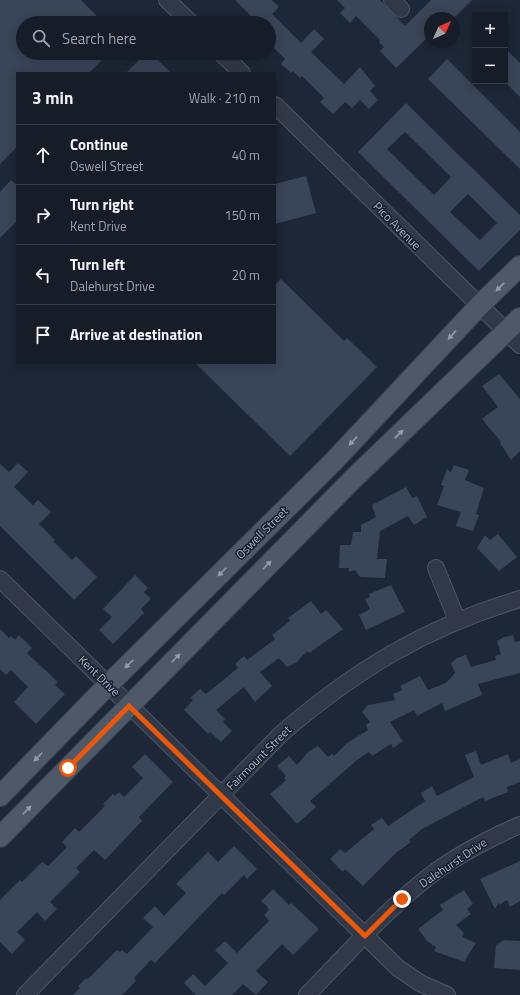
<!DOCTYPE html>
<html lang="en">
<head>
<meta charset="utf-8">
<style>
  :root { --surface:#161d29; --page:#232a35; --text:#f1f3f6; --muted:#9ea2a8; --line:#353b46 }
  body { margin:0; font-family:"Titillium Web",sans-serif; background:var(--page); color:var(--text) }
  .controls { position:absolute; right:12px; top:12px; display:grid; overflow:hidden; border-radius:0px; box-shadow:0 2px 10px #0003 }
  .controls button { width:36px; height:36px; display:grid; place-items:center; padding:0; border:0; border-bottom:1px solid var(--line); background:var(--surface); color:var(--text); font:20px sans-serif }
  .compass { position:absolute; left:424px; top:12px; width:36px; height:36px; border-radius:50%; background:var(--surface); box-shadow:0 2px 10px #0003; rotate:45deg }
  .stop { position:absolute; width:12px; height:12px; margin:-9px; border:3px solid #ea580c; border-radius:50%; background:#fff }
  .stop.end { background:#ea580c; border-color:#fff; box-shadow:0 1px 4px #0008 }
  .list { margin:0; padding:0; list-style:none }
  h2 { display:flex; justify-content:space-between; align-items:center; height:52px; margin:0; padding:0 16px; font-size:17px }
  h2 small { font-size:13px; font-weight:400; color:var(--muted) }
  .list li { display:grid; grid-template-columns:26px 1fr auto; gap:12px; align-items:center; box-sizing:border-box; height:60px; padding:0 16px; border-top:1px solid var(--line) }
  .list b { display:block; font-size:15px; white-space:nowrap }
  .list p { margin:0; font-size:13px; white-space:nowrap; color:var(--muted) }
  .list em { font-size:13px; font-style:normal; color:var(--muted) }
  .icon { flex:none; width:22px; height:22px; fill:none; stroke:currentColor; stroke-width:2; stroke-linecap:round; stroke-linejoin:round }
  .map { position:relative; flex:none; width:520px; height:995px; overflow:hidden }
  .search { position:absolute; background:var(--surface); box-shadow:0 2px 10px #0003; left:16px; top:16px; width:260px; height:44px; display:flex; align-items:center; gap:10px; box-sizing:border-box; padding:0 14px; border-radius:22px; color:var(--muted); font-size:15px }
  .panel { position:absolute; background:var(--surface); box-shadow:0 2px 10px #0003; left:16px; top:72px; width:260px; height:292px; border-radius:0px }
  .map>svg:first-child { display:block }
  .building { fill:#394558; fill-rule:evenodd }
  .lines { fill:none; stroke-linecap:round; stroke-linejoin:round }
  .minor-casing { stroke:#4e5666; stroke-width:18 }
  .major-casing { stroke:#3a4251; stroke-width:22 }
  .minor { stroke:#313948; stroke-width:16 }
  .major { stroke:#4e5868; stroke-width:20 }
  .oneway { fill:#939cae }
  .route { stroke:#ea580c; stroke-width:5 }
  .labels { text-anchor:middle; stroke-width:3; stroke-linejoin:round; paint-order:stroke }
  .street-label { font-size:12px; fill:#aab3c5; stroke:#171e2c }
</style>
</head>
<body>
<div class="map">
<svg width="520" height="995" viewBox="0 0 520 995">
  <rect width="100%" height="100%" fill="#1d2737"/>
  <path class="building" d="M0,0H81L104,23H23V53H109L89,73H17V147L0,164Z
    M235,0H272L279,7L272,14L301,43L314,29L324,39L311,52L344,84L360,67L375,86L370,91L378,100L369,109L360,100L352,108L345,102L333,114L320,102L324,98L302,76L300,78L293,71L291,73L281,64L285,59L269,43V23H248L253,18Z
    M337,0H380L405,26L431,0H472L454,18H430V35L396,68L380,51L384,47L379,42L380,40L356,16L350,23L340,13L345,8Z
    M505,48L520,63V97L505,82Z
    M146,53H151L171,73H126Z
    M447,59L520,132V169L428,79Z
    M406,103L520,215V230L479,271L358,152ZM405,132L451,177L434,195L387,149ZM468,194L497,223L480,240L450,212Z
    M306,176L316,213L275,224V184Z
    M11,180L17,185V221L0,238V192Z
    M281,279L344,341L347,338L377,367L290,456L195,363H275V285Z
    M499,374L520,399V451L511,460L500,443L501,442L482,419L498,407L482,386Z
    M18,463L28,472L14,487L33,505L38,500L51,512L39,524L55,540L53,541L72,560L76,556L97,577L74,600L0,526V464L9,472Z
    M454,465L469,470L465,480L484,488L476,514L479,515L473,531L456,526L461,512L437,505L444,486L441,485L447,469L451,472Z
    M406,487L412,498L417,496L427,517L414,525L408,516L380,531L377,559H387L385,578L360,577L355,570L349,572V568H339L340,545H351L353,532H361V525L376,517L372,505Z
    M498,534L517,557L499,571L477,548L485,535L490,540Z
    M135,575L148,588L144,592L151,599L141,609L144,613L113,644L99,630L112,617L103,609Z
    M391,585L405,612L366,630L359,615L370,609L365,599L370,597L369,594Z
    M311,601L321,614L326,610L343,629L309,653L307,651L296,663L287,667L279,658L260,672L272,686L255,702L244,687L216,710L225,719L223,722L232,731L221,742L210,732L208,734L184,710L193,700L190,698L200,689L206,694L238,668L235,664L244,656L247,660L275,639L272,635L290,621L288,618Z
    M0,629L9,638L11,636L15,640L19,635L32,648L27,653L58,682L55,685L65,694L36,724L14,702L28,687L11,670L6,675L0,669Z
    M513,635L515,642L520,641V673L478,684L482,695L445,711L442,703L417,716L414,710L390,722L403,741L393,748L391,744L372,756L369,752L357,760L310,801L316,807L297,824L270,794L286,780L284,778L286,776L277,766L289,756L297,765L308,752L318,746L328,757L332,754L334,756L347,743L368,730L366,725L370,722L362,712L368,705L395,700L393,694L402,690L400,686L420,676L428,690L446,683L455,673L451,663L457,658L466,655L471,667L496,660L495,656L501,654L497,641L504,637Z
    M476,751L481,765L508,754L511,763L520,759V782L507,787L508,792L485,801L483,797L422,829L409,840L411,842L397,852L363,886L345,869L343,872L330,859L340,849L345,853L374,829L371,825L382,818L388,826L425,801L421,793L432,786L437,796L474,777L465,755Z
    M145,754L173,782L139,817L142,821L105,860L94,850L76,868L80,872L50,902L57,909L45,921L37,912L17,932L25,940L12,954L0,942V900L20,880L22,882L42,862L48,866L67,847L62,842L75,828L79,832L105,806L103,804L113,794L115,796L119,792L124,797L143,778L132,767Z
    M234,846L257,869L247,879L244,875L224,895L222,893L155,963L151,960L134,978L136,981L122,995H73L80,988L78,986L86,978L88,979L117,950L120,952L122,950L127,954L153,927L143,918L155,906L164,916L186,893L176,884L208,852L218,862Z
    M520,861V901L510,907L507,900L499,905V902L495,909L480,879Z
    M273,889L289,905L291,903L319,929L293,955L282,944L256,971L268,982L256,995L243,984L232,995H196L184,983L193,974L205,986L228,963L215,950L225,941L237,953L269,921L264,915L269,910L267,908L268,907L261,901Z
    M464,890L473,904L467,909L471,914L456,925L464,933L462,937L476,943L464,962L434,951L436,947L427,941L418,929L443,910L440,905Z
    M504,940L520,941V970L494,968L496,945Z"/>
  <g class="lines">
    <defs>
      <path id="minor" d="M167,0L191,23
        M392,0L401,9
        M221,53L242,73
        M275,105L520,345
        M436,568L457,620
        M0,579L398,968L420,983L447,995
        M25,995L281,734C355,670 426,627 520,599
        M307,995C346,955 384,912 427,878C455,856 488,839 520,825"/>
      <path id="major" d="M0,796L108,685L333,462L479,306L520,266
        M0,837L353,479L520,318"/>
    </defs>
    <use href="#minor" class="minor-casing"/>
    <use href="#major" class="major-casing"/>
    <use href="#minor" class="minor"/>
    <use href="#major" class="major"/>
  </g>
  <defs><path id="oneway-solid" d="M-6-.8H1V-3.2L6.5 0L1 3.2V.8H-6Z"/></defs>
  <g class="oneway">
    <use href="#oneway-solid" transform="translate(500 287) rotate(136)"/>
    <use href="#oneway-solid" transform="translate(452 335) rotate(133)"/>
    <use href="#oneway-solid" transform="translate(399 434) rotate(-44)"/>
    <use href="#oneway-solid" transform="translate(353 441) rotate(133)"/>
    <use href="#oneway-solid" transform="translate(267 565) rotate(-45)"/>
    <use href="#oneway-solid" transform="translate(222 572) rotate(135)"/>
    <use href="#oneway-solid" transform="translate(176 658) rotate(-45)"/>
    <use href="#oneway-solid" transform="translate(129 664) rotate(135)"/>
    <use href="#oneway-solid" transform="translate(38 757) rotate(134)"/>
    <use href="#oneway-solid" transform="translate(27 810) rotate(-45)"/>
  </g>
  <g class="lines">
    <path class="route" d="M68,768L129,706L365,936L402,899"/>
  </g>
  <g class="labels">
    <g class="street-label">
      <text transform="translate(397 226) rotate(45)" y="4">Pico Avenue</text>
      <text transform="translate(262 533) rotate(-45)" y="4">Oswell Street</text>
      <text transform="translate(99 676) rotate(44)" y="4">Kent Drive</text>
      <text transform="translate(259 758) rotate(-45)" y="4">Fairmount Street</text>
      <text transform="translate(453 863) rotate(-34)" y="4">Dalehurst Drive</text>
    </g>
  </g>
</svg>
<div class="controls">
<button>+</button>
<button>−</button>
</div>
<svg class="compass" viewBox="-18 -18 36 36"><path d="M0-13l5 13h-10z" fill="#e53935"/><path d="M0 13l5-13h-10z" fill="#9ea2a8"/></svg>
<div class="stop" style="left:68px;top:768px"></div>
<div class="stop end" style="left:402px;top:899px"></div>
<div class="search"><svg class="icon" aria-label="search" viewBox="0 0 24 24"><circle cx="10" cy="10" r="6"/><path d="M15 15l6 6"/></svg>Search here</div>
<section class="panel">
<h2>3 min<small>Walk · 210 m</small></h2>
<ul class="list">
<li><svg class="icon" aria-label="ahead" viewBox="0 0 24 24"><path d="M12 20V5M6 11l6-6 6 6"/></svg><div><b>Continue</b><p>Oswell Street</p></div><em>40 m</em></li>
<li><svg class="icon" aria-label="right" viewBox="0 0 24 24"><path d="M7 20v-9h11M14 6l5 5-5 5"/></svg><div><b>Turn right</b><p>Kent Drive</p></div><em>150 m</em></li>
<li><svg class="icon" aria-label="left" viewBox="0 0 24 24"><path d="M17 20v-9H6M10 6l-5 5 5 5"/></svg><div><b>Turn left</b><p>Dalehurst Drive</p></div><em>20 m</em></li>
<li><svg class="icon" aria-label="arrive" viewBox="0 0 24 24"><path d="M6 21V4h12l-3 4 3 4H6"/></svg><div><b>Arrive at destination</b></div></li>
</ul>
</section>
</div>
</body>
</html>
